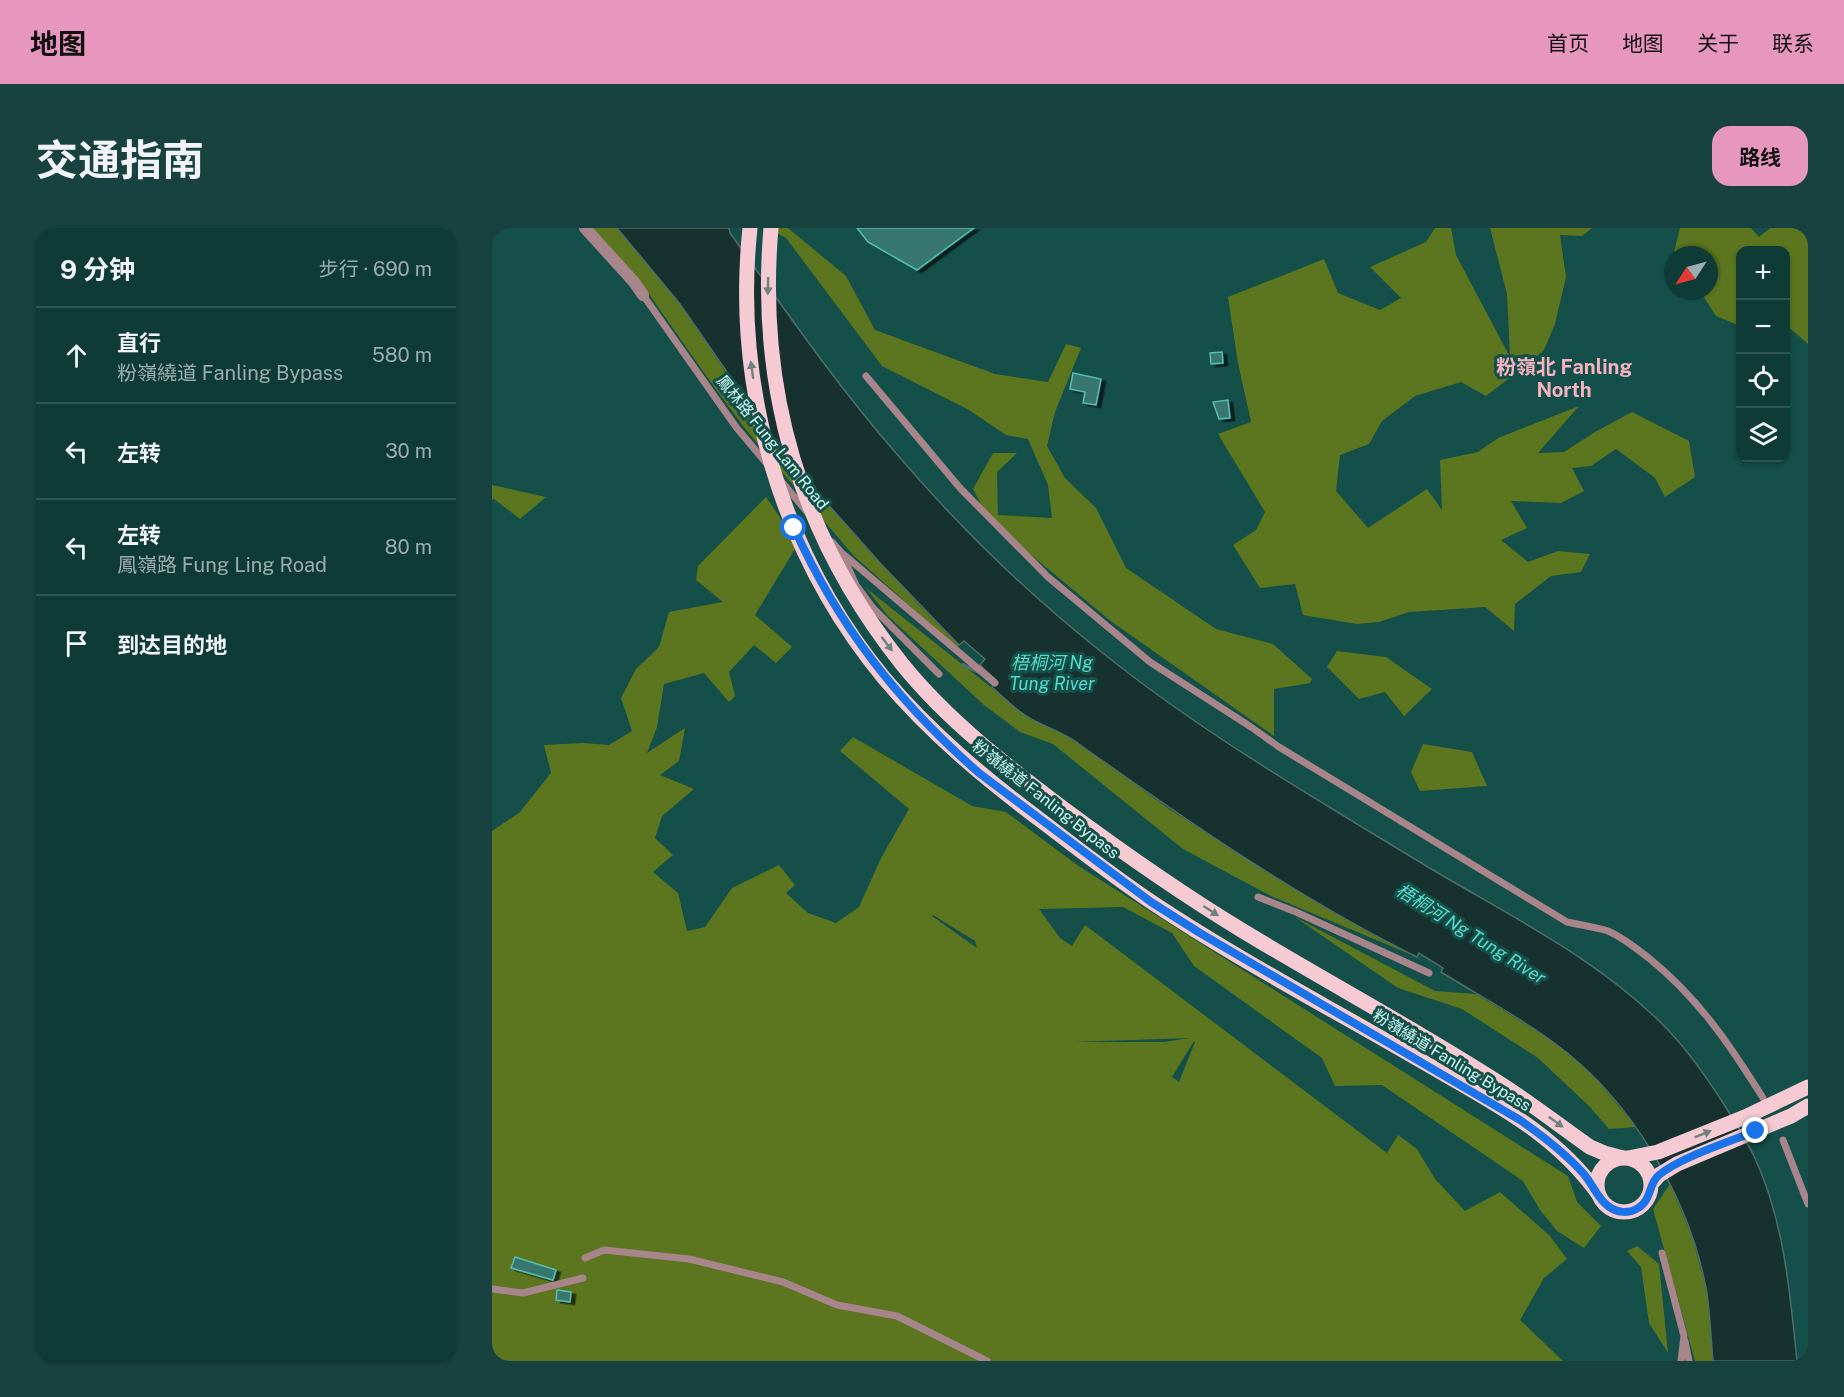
<!DOCTYPE html>
<html lang="zh">
<head>
<meta charset="utf-8">
<style>
  :root { --surface:#0f3b37; --page:#18423f; --text:#f1f3f6; --muted:#9badad; --line:#2f5552; --accent:#e797bd }
  body { margin:0; font-family:"Public Sans","Noto Sans SC",sans-serif; background:var(--page); color:var(--text) }
  .controls { position:absolute; right:18px; top:18px; display:grid; overflow:hidden; border-radius:12px; box-shadow:0 2px 4px #0004 }
  .controls button { width:54px; height:54px; display:grid; place-items:center; padding:0; border:0; border-bottom:2px solid var(--line); background:var(--surface); color:var(--text); font:30px sans-serif }
  .compass { position:absolute; left:1172px; top:18px; width:54px; height:54px; border-radius:50%; background:var(--surface); box-shadow:0 2px 4px #0004; rotate:234deg }
  .stop { position:absolute; width:18px; height:18px; margin:-14px; border:4px solid #1a73e8; border-radius:50%; background:#fff }
  .stop.end { background:#1a73e8; border-color:#fff; box-shadow:0 2px 6px #0008 }
  .list { margin:0; padding:0; list-style:none }
  h2 { display:flex; justify-content:space-between; align-items:center; height:78px; margin:0; padding:0 24px; font-size:26px }
  h2 small { font-size:20px; font-weight:400; color:var(--muted) }
  .list li { display:grid; grid-template-columns:39px 1fr auto; gap:18px; align-items:center; box-sizing:border-box; height:96px; padding:0 24px; border-top:2px solid var(--line) }
  .list b { display:block; font-size:22px; white-space:nowrap }
  .list p { margin:0; font-size:20px; white-space:nowrap; color:var(--muted) }
  .list em { font-size:20px; font-style:normal; color:var(--muted) }
  .icon { flex:none; width:33px; height:33px; fill:none; stroke:currentColor; stroke-width:2; stroke-linecap:round; stroke-linejoin:round }
  .map { position:relative; flex:none; width:1316px; height:1133px; overflow:hidden; border-radius:18px }
  header { display:flex; align-items:center; gap:36px; box-sizing:border-box; height:84px; padding:0 30px; background:var(--accent); color:#111 }
  header strong { font-size:28px }
  nav { display:flex; gap:33px; margin-inline-start:auto; font-size:21px }
  .intro { display:flex; align-items:center; justify-content:space-between; box-sizing:border-box; height:144px; padding:0 36px }
  h1 { margin:0; font-size:42px }
  .button { padding:15px 27px; border-radius:18px; background:var(--accent); color:#111; font-size:21px; font-weight:700 }
  main { display:flex; gap:36px; padding:0 36px }
  aside { flex:1; background:var(--surface); border-radius:18px; box-shadow:0 2px 4px #0004 }
  .map>svg:first-child { display:block }
  .green { fill:#5b761f; fill-rule:evenodd }
  .water { fill:#17312e; stroke:#4e6e6a; stroke-width:1.5 }
  .lines { fill:none; stroke-linecap:round; stroke-linejoin:round }
  .stream { stroke:#4e6e6a; stroke-width:4 }
  .building { fill:#387770; stroke:#53bfb3; stroke-width:1.5; filter:url(#shadow) }
  .lane { stroke:#a8848b; stroke-width:7 }
  .street { stroke:#a8848b; stroke-width:12 }
  .primary { stroke:#f6cad2; stroke-width:15 }
  .oneway { fill:#6e8080 }
  .route { stroke:#1a73e8; stroke-width:8 }
  .labels { text-anchor:middle; stroke-width:6; stroke-linejoin:round; paint-order:stroke }
  .street-label { font-size:16px; fill:#cefef7; stroke:#144f49 }
  .water-label { font-size:18px; font-style:italic; fill:#56dccd; stroke:#144f49 }
  .quarter-label { font-size:20px; font-weight:bold; fill:#f5b2c0; stroke:#144f49 }
</style>
</head>
<body>
<header>
<strong>地图</strong>
<nav><a>首页</a><a>地图</a><a>关于</a><a>联系</a></nav>
</header>
<div class="intro"><h1>交通指南</h1><a class="button">路线</a></div>
<main>
<aside>
<h2>9 分钟<small>步行 · 690 m</small></h2>
<ul class="list">
<li><svg class="icon" aria-label="ahead" viewBox="0 0 24 24"><path d="M12 20V5M6 11l6-6 6 6"/></svg><div><b>直行</b><p>粉嶺繞道 Fanling Bypass</p></div><em>580 m</em></li>
<li><svg class="icon" aria-label="left" viewBox="0 0 24 24"><path d="M17 20v-9H6M10 6l-5 5 5 5"/></svg><div><b>左转</b></div><em>30 m</em></li>
<li><svg class="icon" aria-label="left" viewBox="0 0 24 24"><path d="M17 20v-9H6M10 6l-5 5 5 5"/></svg><div><b>左转</b><p>鳳嶺路 Fung Ling Road</p></div><em>80 m</em></li>
<li><svg class="icon" aria-label="arrive" viewBox="0 0 24 24"><path d="M6 21V4h12l-3 4 3 4H6"/></svg><div><b>到达目的地</b></div></li>
</ul>
</aside>
<div class="map">
<svg width="1316" height="1133" viewBox="0 0 1316 1133">
  <defs>
    <filter id="shadow"><feDropShadow dx="4.5" dy="2.5" stdDeviation="0" flood-color="#0009"/></filter>
  </defs>
  <rect width="100%" height="100%" fill="#144f49"/>
  <path class="green" d="M100,0H125L188,76L255,176L352,295L429,379L467,417L465,420L362,328L254,202L215,149L145,49Z
    M275,0H296L354,48L383,102L503,146L556,154L574,116L589,120L563,184L555,218L573,250L604,280L634,340L724,401L781,416L820,451L818,455L782,461V508L620,394L538,326L494,286L481,261L501,225H525L505,244L506,287L560,290L556,257L536,211L514,207L477,182L390,138L294,10Z
    M943,0H959L964,27L1018,129L1015,66L998,0H1100L1090,8L1068,7L1074,49L1063,96L1052,122L1032,139L994,168L969,154L923,168L890,193L877,216L848,227L844,263L876,300L935,261L950,282L948,232L986,224L1006,210L1087,178L1046,225L1072,224L1103,204L1140,184L1197,213L1203,249L1173,269L1163,250L1124,221L1099,238L1080,240L1092,263L1069,275L1019,273L1035,300L1009,312L1036,334L1066,323L1098,326L1089,344L1059,348L1023,376L1022,403L993,379L917,384L887,394L865,396L811,387L803,356L768,360L741,317L764,302L773,284L726,206L759,194L746,135L736,69L832,31L846,65L888,82L909,70L878,39L934,14Z
    M1188,0H1259L1267,9L1278,0H1316V116L1299,101L1294,102V22H1248V98L1224,88L1208,63H1217V27H1184L1182,24Z
    M0,257L54,269L28,291L2,271L0,272Z
    M274,269L306,316L263,387L300,419L284,435L262,417L237,444L243,468L237,474L212,445L172,456L165,499L155,525L193,500L187,533L168,547L202,561L170,588L163,610L181,627L161,644L186,665L195,703L213,699L240,660L287,637L303,657L294,665L316,685L344,695L367,679L389,630L417,581L348,523L361,509L480,578L514,584L588,639L1076,948L1085,974L1109,998L1092,1020L1065,1003L1048,982L1031,953L890,857L843,858L830,830L702,738L680,705L631,679L547,681L568,710L580,718L593,697L895,925L906,907L925,921L943,951L973,983L1008,964L1058,1008L1075,1031L1052,1050L1028,1092L1071,1133H0V603L27,585L59,545L52,517L91,515L117,517L140,503L129,470L144,441L167,419L177,384L231,374L204,352L206,338ZM441,687L483,713L485,720L440,688ZM697,810L672,814H583ZM702,813L703,814L687,854L680,849Z
    M374,360L540,492L571,504L677,581L738,620L877,705L925,729L779,668L691,621L561,516L528,504L492,477L395,387Z
    M845,423L894,429L940,461L912,488L893,464L867,471L835,439Z
    M931,516L980,524L995,558L928,563L919,544Z
    M803,689L943,763L984,766L1061,813L1082,830L1105,852L1144,899L1117,901L1098,879L1046,830L970,781L906,760Z
    M1178,956L1200,1009L1215,1064L1221,1133H1203L1161,981Z
    M1145,1018L1167,1036L1176,1125L1157,1095L1149,1039L1135,1023Z"/>
  <path class="water" d="M125,0H237L238,5C291,79 343,155 403,224C466,298 536,366 612,426C713,507 826,572 936,639C1018,688 1109,732 1176,802C1200,827 1220,857 1238,886C1246,900 1255,914 1262,928C1292,992 1298,1064 1305,1133H1221C1219,1111 1218,1087 1215,1065C1198,971 1139,870 1061,814C1026,788 986,767 949,744L951,740L927,725L925,729C806,670 695,593 587,516C573,505 558,501 543,493C527,485 513,471 500,459L504,452L488,437L493,431L472,413L467,417L389,336L293,228L188,76Z"/>
  <g class="lines">
    <path class="stream" d="M471,437L487,444"/>
  </g>
  <path class="building" d="M365,0H482L425,42L376,14Z
    M730,124L731,135L719,136L718,125Z
    M581,145L609,151L604,177L591,175L593,164L578,161Z
    M736,172L738,190L727,191L721,174Z
    M23,1029L64,1042L61,1052L19,1040Z
    M65,1062L79,1064L78,1074L64,1072Z"/>
  <g class="lines">
    <path class="lane" d="M151,67L244,199L275,236
      M374,148L468,260L556,349L658,434L759,499L787,519L1075,694C1088,697 1103,699 1116,703C1132,710 1145,721 1158,731C1207,771 1238,817 1271,870
      M290,254L316,285
      M340,314L349,324L364,357L381,380L447,446
      M351,326L503,455
      M766,669L804,684L937,745
      M1291,912L1316,976
      M1170,1025L1192,1108L1189,1133
      M93,1030L112,1022L197,1031L291,1054L345,1077L405,1088L495,1133
      M0,1061L31,1065L91,1050
      M1193,1113L1197,1133"/>
    <path class="street" d="M93,0L142,54L151,67"/>
    <path class="primary" d="M258,0C241,160 289,325 392,450C440,507 496,553 555,597C590,624 625,651 661,675C718,713 778,747 838,781C876,802 914,824 952,846C1011,880 1067,910 1107,967
      M279,0C265,162 309,309 410,436C456,493 514,537 572,581C630,624 690,666 751,703C840,757 931,805 1018,862C1045,880 1071,900 1098,919L1112,925L1131,930
      M1105 957a27 27 0 1 1 54 0a27 27 0 1 1-54 0Z
      M1136,930L1166,924L1253,889L1316,859
      M1160,955L1167,947L1185,936L1299,888L1316,878"/>
  </g>
  <defs><path id="oneway-solid" d="M-6-.8H1V-3.2L6.5 0L1 3.2V.8H-6Z" transform="scale(1.5)"/></defs>
  <g class="oneway">
    <use href="#oneway-solid" transform="translate(276 58) rotate(91)"/>
    <use href="#oneway-solid" transform="translate(260 142) rotate(-98)"/>
    <use href="#oneway-solid" transform="translate(395 416) rotate(53)"/>
    <use href="#oneway-solid" transform="translate(719 683) rotate(33)"/>
    <use href="#oneway-solid" transform="translate(1064 894) rotate(36)"/>
    <use href="#oneway-solid" transform="translate(1211 906) rotate(-22)"/>
  </g>
  <g class="lines">
    <path class="route" d="M302,300C347,399 406,474 487,545L659,674L708,705L1028,892C1051,908 1072,924 1091,945C1100,955 1105,970 1116,978C1125,985 1137,986 1146,980C1160,972 1156,956 1167,947C1189,929 1237,914 1264,903"/>
  </g>
  <g class="labels">
    <g class="street-label">
      <text transform="translate(281 214) rotate(51)" y="6">鳳林路 Fung Lam Road</text>
      <text transform="translate(554 571) rotate(38)" y="6">粉嶺繞道 Fanling Bypass</text>
      <text transform="translate(960 832) rotate(31)" y="6">粉嶺繞道 Fanling Bypass</text>
    </g>
    <g class="water-label">
      <text x="560" y="441">梧桐河 Ng<tspan x="560" dy="21">Tung River</tspan></text>
      <text transform="translate(979 706) rotate(32)" y="6">梧桐河 Ng Tung River</text>
    </g>
    <g class="quarter-label">
      <text x="1072" y="146">粉嶺北 Fanling<tspan x="1072" dy="23">North</tspan></text>
    </g>
  </g>
</svg>
<div class="controls">
<button>+</button>
<button>−</button>
<button><svg class="icon" aria-label="locate" viewBox="0 0 24 24"><circle cx="12" cy="12" r="6"/><path d="M12 2v4M12 18v4M2 12h4M18 12h4"/></svg></button>
<button><svg class="icon" aria-label="layers" viewBox="0 0 24 24"><path d="M12 4l9 5-9 5-9-5zM3 14l9 5 9-5"/></svg></button>
</div>
<svg class="compass" viewBox="-18 -18 36 36"><path d="M0-13l5 13h-10z" fill="#e53935"/><path d="M0 13l5-13h-10z" fill="#9badad"/></svg>
<div class="stop" style="left:302px;top:300px"></div>
<div class="stop end" style="left:1264px;top:903px"></div>
</div>
</main>
</body>
</html>
